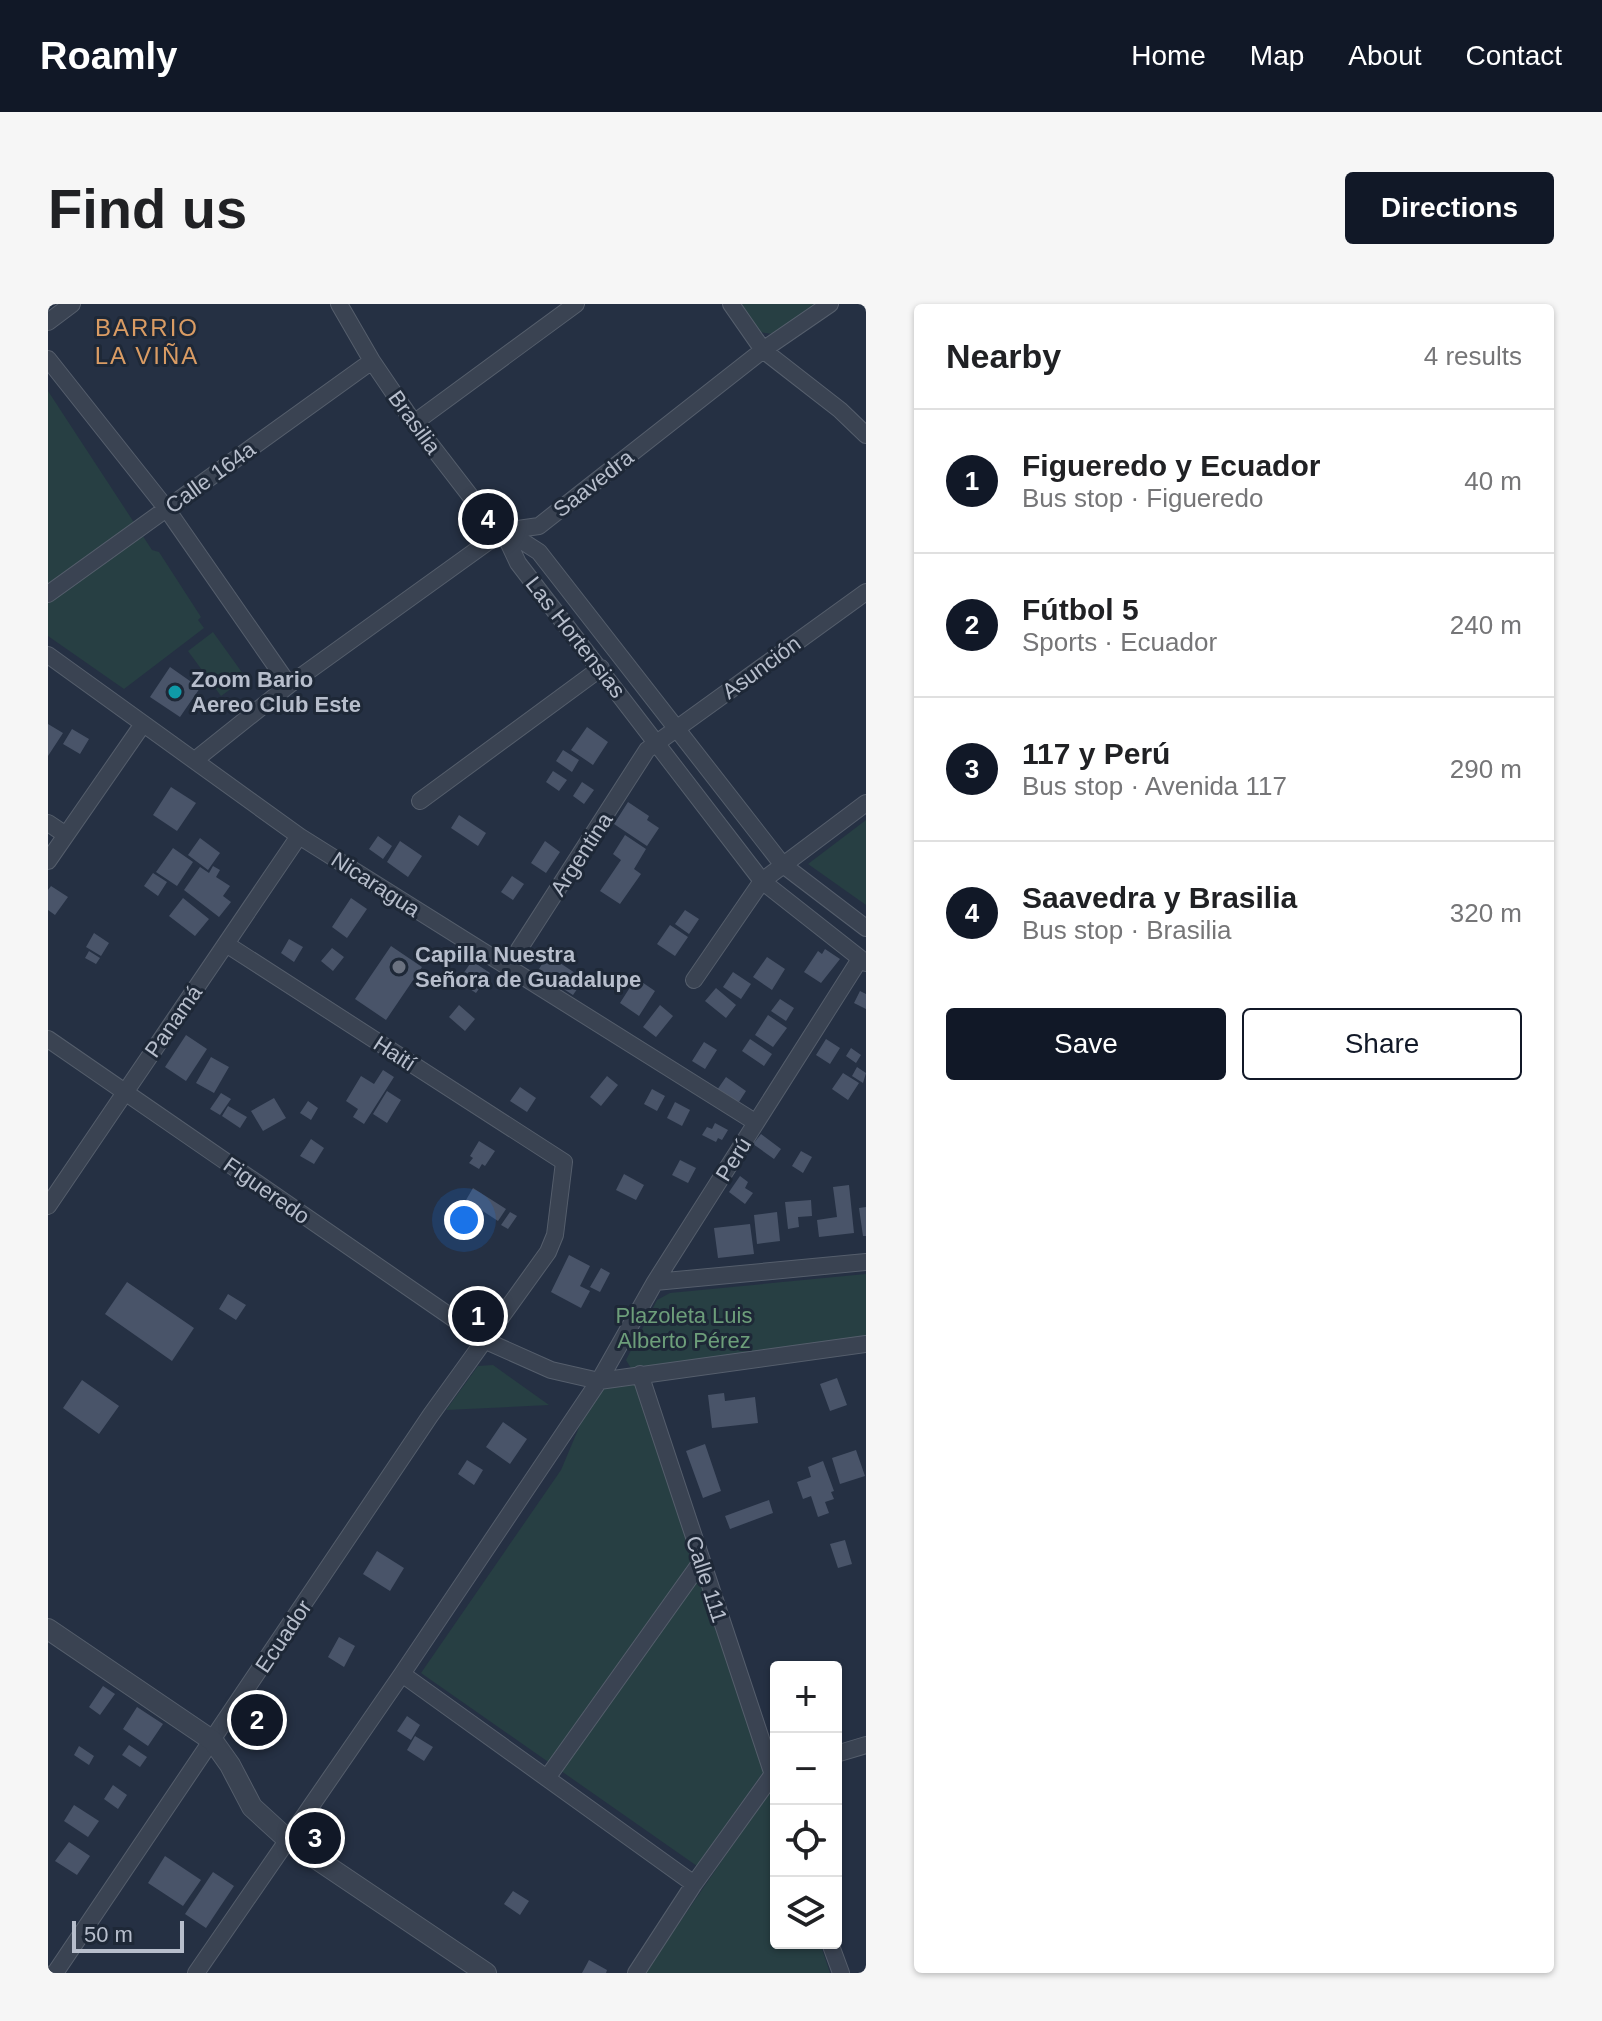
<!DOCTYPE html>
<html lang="en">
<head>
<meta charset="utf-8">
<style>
  :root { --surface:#fff; --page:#f6f6f6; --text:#202124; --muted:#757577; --line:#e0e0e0; --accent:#111827 }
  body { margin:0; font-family:Helvetica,sans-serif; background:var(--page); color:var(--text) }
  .controls { position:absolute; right:24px; bottom:24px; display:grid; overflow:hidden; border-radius:8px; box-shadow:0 2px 6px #0004 }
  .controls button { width:72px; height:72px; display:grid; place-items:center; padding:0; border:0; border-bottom:2px solid var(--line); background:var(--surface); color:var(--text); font:40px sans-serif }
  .scale { position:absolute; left:24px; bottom:20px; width:112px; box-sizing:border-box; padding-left:8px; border:4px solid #b7becc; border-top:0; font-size:22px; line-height:28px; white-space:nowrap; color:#b7becc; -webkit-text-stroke:6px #1e2837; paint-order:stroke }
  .you { position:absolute; left:416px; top:916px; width:28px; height:28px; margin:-20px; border:6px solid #fff; border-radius:50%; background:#1a73e8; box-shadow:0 0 0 12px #1a73e833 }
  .badge { display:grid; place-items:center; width:52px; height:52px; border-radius:50%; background:var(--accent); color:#fff; font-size:26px; font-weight:700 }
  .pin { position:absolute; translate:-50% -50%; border:4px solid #fff; box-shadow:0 2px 8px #0006 }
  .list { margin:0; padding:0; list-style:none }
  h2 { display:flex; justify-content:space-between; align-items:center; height:104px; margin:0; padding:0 32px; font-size:34px }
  h2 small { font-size:26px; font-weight:400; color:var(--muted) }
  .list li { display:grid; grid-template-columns:52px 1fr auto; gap:24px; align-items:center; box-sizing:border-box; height:144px; padding:0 32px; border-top:2px solid var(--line) }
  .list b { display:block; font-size:30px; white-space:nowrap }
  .list p { margin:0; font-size:26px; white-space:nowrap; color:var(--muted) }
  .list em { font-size:26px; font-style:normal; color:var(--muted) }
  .actions { display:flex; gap:16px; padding:24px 32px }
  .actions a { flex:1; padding:18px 0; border:2px solid var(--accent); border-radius:8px; text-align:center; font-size:28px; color:var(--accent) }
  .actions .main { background:var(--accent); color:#fff }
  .icon { flex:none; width:44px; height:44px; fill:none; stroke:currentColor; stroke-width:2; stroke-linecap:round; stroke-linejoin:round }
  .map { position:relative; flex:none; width:818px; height:1669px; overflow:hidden; border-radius:8px }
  header { display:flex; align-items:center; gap:48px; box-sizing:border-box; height:112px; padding:0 40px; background:var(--accent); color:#fff }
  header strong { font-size:38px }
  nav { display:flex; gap:44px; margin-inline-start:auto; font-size:28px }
  .intro { display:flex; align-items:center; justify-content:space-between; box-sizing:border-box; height:192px; padding:0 48px }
  h1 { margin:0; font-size:56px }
  .button { padding:20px 36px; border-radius:8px; background:var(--accent); color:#fff; font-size:28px; font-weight:700 }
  main { display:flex; gap:48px; padding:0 48px }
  aside { flex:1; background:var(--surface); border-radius:8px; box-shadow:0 2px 6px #0004 }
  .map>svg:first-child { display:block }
  .green { fill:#273f43 }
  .building { fill:#495469 }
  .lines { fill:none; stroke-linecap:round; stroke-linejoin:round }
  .minor-casing { stroke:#555e6c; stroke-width:18 }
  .tertiary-casing { stroke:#555e6c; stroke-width:22 }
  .minor { stroke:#3a4352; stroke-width:16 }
  .tertiary { stroke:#3a4352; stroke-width:20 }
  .culture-dot { fill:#0f9aa8; stroke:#1e2837; stroke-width:3 }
  .worship-dot { fill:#6b7280; stroke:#1e2837; stroke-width:3 }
  .labels { text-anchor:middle; stroke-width:6; stroke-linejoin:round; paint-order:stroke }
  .street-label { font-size:22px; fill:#b7becc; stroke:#1e2837 }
  .poi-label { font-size:22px; font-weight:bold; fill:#b7becc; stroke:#1e2837; text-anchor:start }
  .park-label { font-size:22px; fill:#6d9e7a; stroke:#1e2837 }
  .neighbourhood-label { font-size:24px; letter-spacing:2px; fill:#da9c64; stroke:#1e2837 }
</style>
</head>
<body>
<header>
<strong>Roamly</strong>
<nav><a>Home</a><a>Map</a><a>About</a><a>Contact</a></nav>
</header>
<div class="intro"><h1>Find us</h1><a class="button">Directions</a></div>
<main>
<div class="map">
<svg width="818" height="1669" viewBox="0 0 818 1669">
  <rect width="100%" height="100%" fill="#253043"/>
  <path class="green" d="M691,0H768L725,30L711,28Z
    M0,87L104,246L111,248L153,313L150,316L156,324L76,385L0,332Z
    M165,328L198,374L173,392L140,347Z
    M818,516V601L760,560Z
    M818,970V1036L584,1066L578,1056L609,996L622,989Z
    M445,1061L501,1101L398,1106L430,1062Z
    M597,1071L723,1457L649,1562L373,1369L513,1166L546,1088Z
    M213,1386L236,1403L204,1447L181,1430Z
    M721,1488L728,1508V1639H772L782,1669H597Z"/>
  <path class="building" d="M122,363L152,384L132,413L102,393Z
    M0,420L15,429L0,452Z
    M539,423L560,438L545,461L523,446Z
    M24,425L41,435L32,450L15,440Z
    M515,446L531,456L524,468L508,457Z
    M505,467L519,476L511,487L498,478Z
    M534,478L546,486L536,500L525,492Z
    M123,483L148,499L129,527L105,511Z
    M580,498L601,512L599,516L611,524L599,542L566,520Z
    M411,511L438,529L430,542L403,524Z
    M577,531L598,545L586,565L593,570L572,600L552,587L573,556L565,550Z
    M330,532L344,542L335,555L321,545Z
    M152,534L172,549L160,566L140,551Z
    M352,537L374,552L360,573L339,558Z
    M497,537L512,548L498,569L483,559Z
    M125,544L145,558L129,582L108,568Z
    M165,562L172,566L168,573L182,582L175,592L183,598L171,613L136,586L152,563L161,569Z
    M105,569L119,578L110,592L96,582Z
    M464,572L476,580L465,596L453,588Z
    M3,582L20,593L7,611L0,606V586Z
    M135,594L161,615L147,632L121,612Z
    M303,594L319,605L299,634L284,623Z
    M637,606L651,615L641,630L627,620Z
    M622,621L640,633L627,652L609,640Z
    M46,629L61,639L53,652L38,643Z
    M241,635L255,643L246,658L233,649Z
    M343,642L374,663L338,716L307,695Z
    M284,644L296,653L285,667L273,657Z
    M777,645L792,655L773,679L756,668L770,647L774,650Z
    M41,647L52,654L48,660L37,654Z
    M500,651L536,675L525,691L489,668Z
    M719,653L737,665L724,686L705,673Z
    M424,657L442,669L428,689L410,677Z
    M685,668L703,680L693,695L675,683Z
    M588,674L607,687L591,712L572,699Z
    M668,684L688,701L678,714L657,697Z
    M812,687L818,690V705L806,699Z
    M732,695L746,704L738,717L723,707Z
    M411,701L427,715L417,727L401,713Z
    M612,701L625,712L608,733L595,723Z
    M720,711L739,724L725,743L707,731Z
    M138,731L159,745L138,777L117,763Z
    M702,735L724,750L716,762L694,747Z
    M778,735L792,744L782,760L768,751Z
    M656,738L669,746L657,765L644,757Z
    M803,744L813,751L808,759L798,752Z
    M163,753L181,763L166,789L148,779Z
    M809,763L818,769L815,779L804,772Z
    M335,766L346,773L316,820L305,813L310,805L298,797L313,772L326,780Z
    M795,769L811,779L800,796L784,785Z
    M559,772L570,781L553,802L542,793Z
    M678,773L698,787L689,801L669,786Z
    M472,783L488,794L479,808L462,797Z
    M604,785L617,792L609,807L596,800Z
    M339,787L353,796L339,819L325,810Z
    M173,789L183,795L172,811L162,805Z
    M226,794L238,814L215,827L203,807Z
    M260,797L270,804L263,816L252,809Z
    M627,798L642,806L634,822L619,814Z
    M180,802L199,813L192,824L174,812Z
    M667,819L680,826L674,836L670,834L668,838L654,831L659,823L664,825Z
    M713,830L733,845L726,855L705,840Z
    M263,835L276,844L266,860L252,852Z
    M431,837L447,847L437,862L434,860L431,865L421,859L425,854L422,852Z
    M753,847L764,853L755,869L744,862Z
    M632,856L648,864L640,879L624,871Z
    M576,870L596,881L588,896L568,886Z
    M692,872L700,878L697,884L705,889L697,900L681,888Z
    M801,881L806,929L771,933L769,916L789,913L785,883Z
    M425,884L458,905L450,917L418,896Z
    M763,896L764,912L750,913L751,923L740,925L737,898Z
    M818,903V932H815L811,904Z
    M462,908L469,912L460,925L453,921Z
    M729,908L732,937L709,940L706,911Z
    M702,920L706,950L670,954L666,924Z
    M521,951L542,962L532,982L542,987L533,1004L503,988Z
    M553,964L562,969L552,988L542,983Z
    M79,978L146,1024L124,1057L57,1010Z
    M180,990L198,1001L188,1016L171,1005Z
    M789,1074L799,1101L782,1107L772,1080Z
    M34,1076L71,1102L51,1130L15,1104Z
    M676,1089L677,1097L707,1093L710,1119L664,1124L660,1091Z
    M455,1118L479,1135L462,1160L438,1143Z
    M657,1140L673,1187L655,1194L638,1147Z
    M808,1146L817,1172L792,1180L784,1154Z
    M419,1156L435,1166L426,1181L410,1170Z
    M775,1157L786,1187L783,1188L786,1195L777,1198L781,1209L770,1213L763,1192L755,1195L749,1178L763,1173L760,1163Z
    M721,1196L725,1209L682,1225L677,1212Z
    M797,1236L804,1260L790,1264L782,1240Z
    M329,1247L356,1264L342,1287L315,1270Z
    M291,1333L307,1342L296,1363L280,1353Z
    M55,1382L67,1390L52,1411L41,1403Z
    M89,1403L115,1420L100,1442L75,1425Z
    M359,1412L372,1421L363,1436L349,1427Z
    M367,1432L385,1443L376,1457L359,1446Z
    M81,1441L99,1453L92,1463L74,1451Z
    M31,1442L46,1452L41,1461L26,1451Z
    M65,1481L79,1491L70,1505L56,1495Z
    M26,1501L51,1517L40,1533L16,1517Z
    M21,1538L42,1552L29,1571L7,1557Z
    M117,1552L153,1576L135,1602L100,1579Z
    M165,1568L186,1582L158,1624L137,1610Z
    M465,1587L481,1597L472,1611L456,1600Z
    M541,1656L559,1666L558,1669H534Z"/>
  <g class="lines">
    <defs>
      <path id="minor" d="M291,0L324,57L366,119L440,215L491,248L734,560L818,624
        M683,0L715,46L792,106L818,131
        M0,18L24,0
        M0,55L118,204L241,381
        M366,119L528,0
        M455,227L470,259L714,577L818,659
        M0,290L324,57
        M0,351L251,532L707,818
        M147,456L241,381L455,227L491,222L715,46L782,0
        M372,497L553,364
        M0,519L18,531
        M0,557L95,420
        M459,664L599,446L818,288
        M646,676L714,577L818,499
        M0,735L438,1037L503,1066L551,1077L818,1040
        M0,902L251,532
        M607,978L818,958
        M592,1070L728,1480
        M354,1370L646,1580
        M788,1450L818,1441
        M499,1474L653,1258
        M782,1639L793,1669
        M7,1669L382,1112L500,948L507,931L516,858L178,640
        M148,1669L354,1370L551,1077L607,978L812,655
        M588,1669L646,1580L725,1470L728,1469"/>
      <path id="tertiary" d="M0,1325L165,1437L182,1461L204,1503L239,1535L438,1669"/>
    </defs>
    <use href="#minor" class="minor-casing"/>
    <use href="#tertiary" class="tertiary-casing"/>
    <use href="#minor" class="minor"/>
    <use href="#tertiary" class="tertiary"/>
  </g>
  <circle class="culture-dot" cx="127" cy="388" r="8"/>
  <circle class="worship-dot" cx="351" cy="663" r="8"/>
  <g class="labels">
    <g class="street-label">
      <text transform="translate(367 118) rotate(54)" y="8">Brasilia</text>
      <text transform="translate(162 173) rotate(-36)" y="8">Calle 164a</text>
      <text transform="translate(545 179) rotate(-38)" y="8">Saavedra</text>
      <text transform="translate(528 333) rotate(52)" y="8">Las Hortensias</text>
      <text transform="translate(713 363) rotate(-36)" y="8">Asunción</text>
      <text transform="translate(533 550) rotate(-57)" y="8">Argentina</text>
      <text transform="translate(328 580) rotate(33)" y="8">Nicaragua</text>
      <text transform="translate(125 717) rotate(-55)" y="8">Panamá</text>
      <text transform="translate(347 749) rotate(33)" y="8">Haití</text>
      <text transform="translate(685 855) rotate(-58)" y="8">Perú</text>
      <text transform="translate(219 886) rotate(35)" y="8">Figueredo</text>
      <text transform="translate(659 1275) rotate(72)" y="8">Calle 111</text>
      <text transform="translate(235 1332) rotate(-56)" y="8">Ecuador</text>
    </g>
    <g class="poi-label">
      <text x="143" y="383">Zoom Bario<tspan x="143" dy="25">Aereo Club Este</tspan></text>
      <text x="367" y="658">Capilla Nuestra<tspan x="367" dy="25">Señora de Guadalupe</tspan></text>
    </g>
    <g class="park-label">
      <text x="636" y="1019">Plazoleta Luis<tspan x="636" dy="25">Alberto Pérez</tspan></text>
    </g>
    <g class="neighbourhood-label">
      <text x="99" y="32">BARRIO<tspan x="99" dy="28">LA VIÑA</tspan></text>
    </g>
  </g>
</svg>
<div class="controls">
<button>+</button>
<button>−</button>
<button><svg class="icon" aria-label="locate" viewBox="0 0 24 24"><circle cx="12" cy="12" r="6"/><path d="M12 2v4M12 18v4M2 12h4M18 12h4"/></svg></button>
<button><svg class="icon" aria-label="layers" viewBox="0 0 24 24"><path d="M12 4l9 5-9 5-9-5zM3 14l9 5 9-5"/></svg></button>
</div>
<div class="scale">50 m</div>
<div class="you"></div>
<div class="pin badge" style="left:430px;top:1012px">1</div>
<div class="pin badge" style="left:209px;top:1416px">2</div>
<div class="pin badge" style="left:267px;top:1534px">3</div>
<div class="pin badge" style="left:440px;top:215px">4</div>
</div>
<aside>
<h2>Nearby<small>4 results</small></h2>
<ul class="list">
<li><span class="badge">1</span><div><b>Figueredo y Ecuador</b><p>Bus stop · Figueredo</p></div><em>40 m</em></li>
<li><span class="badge">2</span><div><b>Fútbol 5</b><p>Sports · Ecuador</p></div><em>240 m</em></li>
<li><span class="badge">3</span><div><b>117 y Perú</b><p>Bus stop · Avenida 117</p></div><em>290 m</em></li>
<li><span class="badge">4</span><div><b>Saavedra y Brasilia</b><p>Bus stop · Brasilia</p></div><em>320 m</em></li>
</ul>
<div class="actions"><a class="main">Save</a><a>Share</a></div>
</aside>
</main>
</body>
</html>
